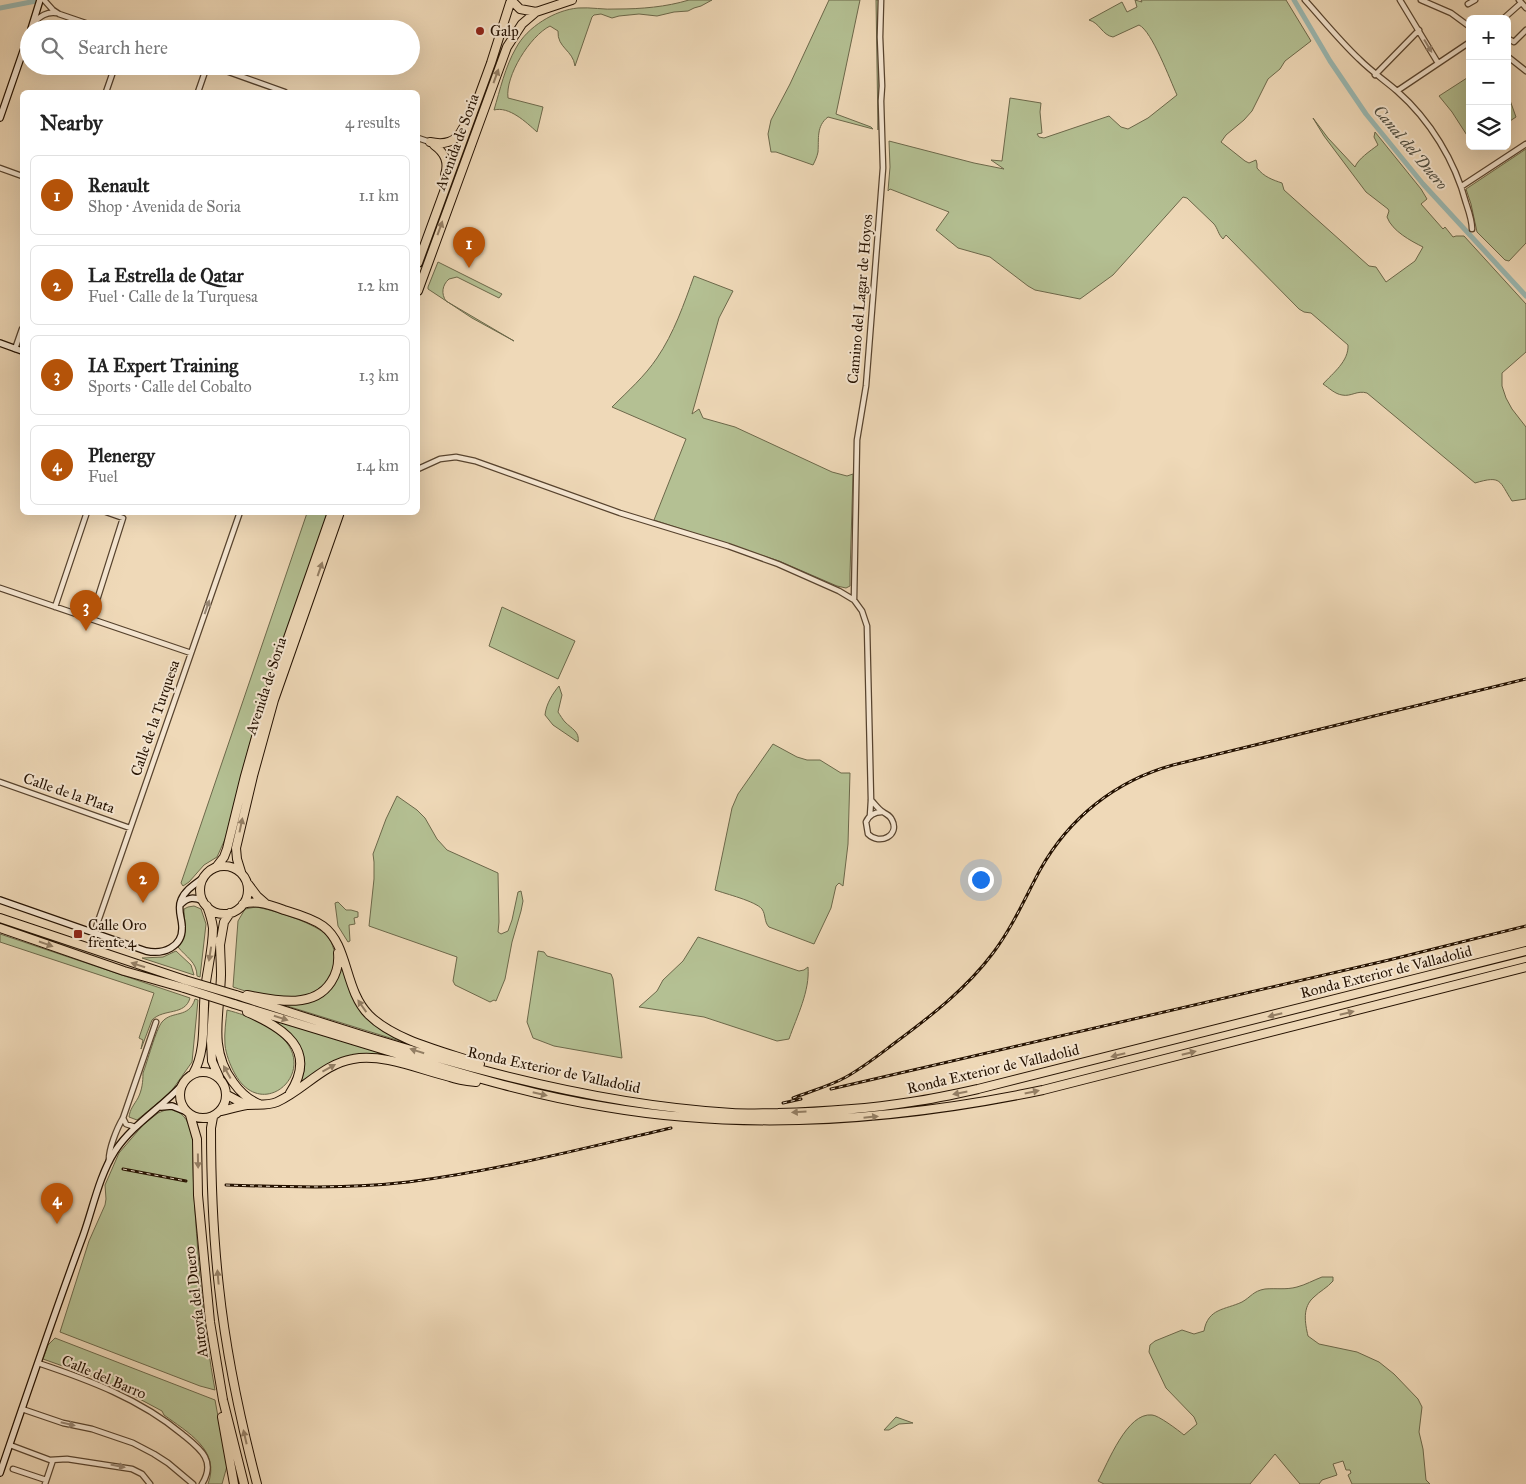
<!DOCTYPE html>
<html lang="en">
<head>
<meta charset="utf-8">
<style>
  :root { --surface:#fff; --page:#f6f6f6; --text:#222; --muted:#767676; --line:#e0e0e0; --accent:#b45309 }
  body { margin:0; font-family:"IM FELL Great Primer",serif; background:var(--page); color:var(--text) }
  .controls { position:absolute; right:15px; top:15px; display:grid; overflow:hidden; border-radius:8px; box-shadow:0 5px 20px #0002 }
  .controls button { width:45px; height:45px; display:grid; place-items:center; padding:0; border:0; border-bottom:1px solid var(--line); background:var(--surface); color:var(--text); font:25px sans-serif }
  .you { position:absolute; left:980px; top:879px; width:18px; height:18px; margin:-12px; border:4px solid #fff; border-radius:50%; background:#1a73e8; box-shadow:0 0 0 8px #1a73e833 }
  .badge { display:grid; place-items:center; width:32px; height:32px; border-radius:50%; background:var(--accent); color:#fff; font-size:16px; font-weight:700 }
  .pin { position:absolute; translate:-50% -41px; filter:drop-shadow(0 1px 2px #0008) }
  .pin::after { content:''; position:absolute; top:26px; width:18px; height:15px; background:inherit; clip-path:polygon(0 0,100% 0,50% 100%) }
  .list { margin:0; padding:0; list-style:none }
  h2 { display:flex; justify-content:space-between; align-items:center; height:65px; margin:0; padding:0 20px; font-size:21px }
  h2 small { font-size:16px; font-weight:400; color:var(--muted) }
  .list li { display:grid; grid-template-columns:32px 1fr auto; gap:15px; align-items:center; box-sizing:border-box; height:80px; margin:0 10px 10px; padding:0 10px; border:1px solid var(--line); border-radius:8px }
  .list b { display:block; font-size:19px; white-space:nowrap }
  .list p { margin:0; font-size:16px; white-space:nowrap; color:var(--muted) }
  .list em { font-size:16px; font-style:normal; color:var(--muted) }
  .icon { flex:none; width:28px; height:28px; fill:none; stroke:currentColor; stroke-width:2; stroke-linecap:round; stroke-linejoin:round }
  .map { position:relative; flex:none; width:1526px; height:1484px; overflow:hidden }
  .search { position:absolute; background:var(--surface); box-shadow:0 5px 20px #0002; left:20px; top:20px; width:400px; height:55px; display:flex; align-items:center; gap:12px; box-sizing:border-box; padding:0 18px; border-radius:28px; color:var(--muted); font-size:19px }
  .panel { position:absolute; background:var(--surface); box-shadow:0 5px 20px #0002; left:20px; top:90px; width:400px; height:425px; border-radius:8px }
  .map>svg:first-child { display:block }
  .green { fill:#b4c093; stroke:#6c684a }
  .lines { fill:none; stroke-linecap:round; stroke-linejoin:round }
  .canal { stroke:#9ab9b3; stroke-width:5 }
  .street-casing { stroke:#57432e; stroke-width:7 }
  .secondary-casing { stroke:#241100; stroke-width:8 }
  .highway-casing { stroke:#241100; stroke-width:10 }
  .street { stroke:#f5e6d1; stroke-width:4.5 }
  .secondary { stroke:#f5e6d1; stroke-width:5.5 }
  .highway { stroke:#efd9b8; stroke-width:8 }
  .rail-casing { stroke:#241100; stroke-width:3 }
  .rail { stroke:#f5e6d1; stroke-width:1; stroke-dasharray:4; stroke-linecap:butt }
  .highway-bridge-casing { stroke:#241100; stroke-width:10; stroke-linecap:butt }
  .highway-bridge { stroke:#efd9b8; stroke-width:8 }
  .oneway { fill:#978673 }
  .oneway2 { fill:#947f65 }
  .poi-dot { fill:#8f2418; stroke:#f5e6d1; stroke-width:2 }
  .labels { text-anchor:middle; stroke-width:4; stroke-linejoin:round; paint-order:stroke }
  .poi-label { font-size:15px; fill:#241100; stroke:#f5e6d1; text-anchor:start }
  .street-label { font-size:15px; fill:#241100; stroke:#f5e6d1 }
  .water-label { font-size:16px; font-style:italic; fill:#4d4c3f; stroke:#f5e6d1 }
</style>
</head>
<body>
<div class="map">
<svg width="1526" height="1484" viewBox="0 0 1526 1484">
  <rect width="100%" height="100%" fill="#efd9b8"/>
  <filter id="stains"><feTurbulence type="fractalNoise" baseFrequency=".004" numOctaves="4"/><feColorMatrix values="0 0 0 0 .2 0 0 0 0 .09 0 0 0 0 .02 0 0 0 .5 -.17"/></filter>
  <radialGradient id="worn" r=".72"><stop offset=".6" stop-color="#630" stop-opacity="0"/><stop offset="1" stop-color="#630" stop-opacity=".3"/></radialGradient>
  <path class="green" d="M689,0H712L701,6L694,8L688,11L674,12L657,16L639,14L619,16L612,18L601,14L594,15L592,17L575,66C573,50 557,48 558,31L550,26C530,36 505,76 508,98L543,107L537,132C526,122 509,106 494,110C500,90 505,67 516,48C527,27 555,10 578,8C591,7 604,10 617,9C641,9 666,7 689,0Z
    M829,0H860L836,114L871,127L873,129L828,117C816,126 819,139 818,152C817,157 815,161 813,165L776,152H771L768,134L771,120L790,84Z
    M876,0H879V89L878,130Z
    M1135,0L1142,2L1141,0H1286L1311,41L1285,61L1280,69L1268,79L1252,111L1244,120L1226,135L1221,142L1245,161L1249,163L1256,160L1257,164V168C1264,177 1273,180 1282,183L1284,190L1369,266L1376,267L1386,282L1415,261L1423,247C1411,241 1392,231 1387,217L1389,211L1388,209L1366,192L1324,136L1313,118L1328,138L1355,167C1358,159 1370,151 1378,145L1374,137L1375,132L1421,189L1427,199L1421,204L1443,229L1445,227L1453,237L1456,236H1464L1526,304V352L1502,373V386L1506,398L1512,409L1526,427V499L1512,501C1499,481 1502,475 1475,483L1367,393C1357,390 1351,397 1342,395C1335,394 1329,388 1323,384C1333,373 1349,361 1348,345L1311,313L1304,312L1299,309L1226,235L1223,239C1218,234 1218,229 1214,224L1187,198L1183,197L1113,275L1080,299L1035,290L1028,286L990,257L958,248L936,230L949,212L890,189L888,191L890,167L889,141L974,163L1004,169L991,160L1002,161L1010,98L1041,103L1040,112L1042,133L1037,134L1039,137L1044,138L1109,116L1121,127L1128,129L1148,118L1177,95C1170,80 1152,31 1139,25L1113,37C1102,35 1100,23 1089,20L1122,2L1127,12L1137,7Z
    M1470,76V140L1452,112L1439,96Z
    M1507,92L1516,117L1507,123Z
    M1526,149V243L1509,261L1505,260L1477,232L1471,204L1466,189Z
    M438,262L502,294L499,298L457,277L449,279C442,285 441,294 446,301L514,341L472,318L428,289V287Z
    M694,276L733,291L719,318L692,414L699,409L703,418L735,427L832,472L847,476L853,474L850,574V586L846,588L837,586L779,561L654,520L686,439L612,407C628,391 645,376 657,358C674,333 684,304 694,276Z
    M307,513H328L260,707L241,776L226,837L217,857L204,865L189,882L183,886L181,883Z
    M502,607L575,641L558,679L489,646Z
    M559,686L562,695L558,712C560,715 563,720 565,722C572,729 580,732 578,742L553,725L545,715C546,704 553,693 559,686Z
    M773,744L797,757L807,760H820L841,773H850L848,844L843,886L839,883L836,886L831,908L814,944L769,927C764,922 766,915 762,909C755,901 726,894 715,890L732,808L738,794Z
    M397,796L417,810L425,818L437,839L447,850L498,873L499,922L498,932L501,934L508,931L512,920L518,892L521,891L523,901L521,911L512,942L505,979L496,1001L494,1000L490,1002L455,985L453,981L457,957L369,926L374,879V862L373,854L386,819Z
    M338,902L346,910H351L358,912V917L354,918L355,924L349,925L350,941L348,942L338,926L335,903Z
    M194,906L201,909L206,924L200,977L197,976C197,962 186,957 178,947C189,932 184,925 184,909L188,907Z
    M256,907C273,910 311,922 324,933C332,940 335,950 335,961C335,968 333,972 329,978C309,1009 262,997 233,987L238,921L245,909Z
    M0,934L190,998C185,1016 164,1008 152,1020L141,1049L143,1040L139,1038L154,993L0,942Z
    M698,937L799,971L804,970L808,967C810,991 797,1016 789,1039L777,1041L704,1017L639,1007L657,991L663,980L683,961Z
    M176,951L191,965L194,975L142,958L163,957Z
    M538,951L544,952L547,956L611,974L613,979L622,1058L554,1046L533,1038L527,1022Z
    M342,961L350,991L358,1005L416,1046L271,1001L322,995Z
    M195,999L198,1000L192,1062L170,1093L137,1120L129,1117C130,1109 134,1105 138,1098C142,1090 143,1082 143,1073C147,1063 156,1029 162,1022C172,1010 189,1019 195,999Z
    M227,1010C249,1016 276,1025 289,1046C310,1080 260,1119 235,1074C230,1065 226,1054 225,1045C224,1033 226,1021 227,1010Z
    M265,1017L382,1053L388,1055L387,1058C350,1048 327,1061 300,1086C301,1082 303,1076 304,1071C308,1042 285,1032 265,1017Z
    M168,1109C181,1109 188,1120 191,1131C194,1141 193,1152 193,1161C193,1178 194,1195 195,1211C199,1272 204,1330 215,1390L200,1386L60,1332L89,1241L105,1205L106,1199L105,1185L119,1153L143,1125L158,1113Z
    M1322,1277H1333V1281C1327,1288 1320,1291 1314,1297C1302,1307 1305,1323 1308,1336L1319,1344L1357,1352L1379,1362L1394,1374L1418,1399L1422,1407L1419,1432L1423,1449L1426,1480L1430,1484H1352L1348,1475L1351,1473L1350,1470H1346L1343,1461L1333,1464L1337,1475L1322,1480L1319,1484H1300L1275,1454L1250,1484H1104L1098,1481C1108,1463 1127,1412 1152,1415C1158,1415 1178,1430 1184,1435L1197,1424L1194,1417L1166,1388L1149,1352L1150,1345L1155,1341L1182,1330L1194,1334L1204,1331C1208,1308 1225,1310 1242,1302C1251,1297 1253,1291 1265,1289C1276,1288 1286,1290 1297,1287C1305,1285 1314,1280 1322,1277Z
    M55,1338L215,1400L227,1466L222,1484H208C221,1450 187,1432 164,1415L162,1411L108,1382L43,1359L48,1345Z
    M896,1417L913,1423L899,1424L889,1430H884Z"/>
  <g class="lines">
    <path class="canal" d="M1294,0L1330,61L1366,114L1423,184L1526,296
      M0,8L41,0"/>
    <defs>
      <path id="street" d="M44,0L53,10L59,14L103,29
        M1305,0C1323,20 1340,41 1359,59C1371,71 1384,80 1397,91C1430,120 1455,161 1466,203C1469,212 1472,220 1472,229
        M1400,0L1438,63
        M1421,0L1451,13L1470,27
        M1519,0L1526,8
        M1468,4L1475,0
        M1503,19L1521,3
        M34,22C41,16 46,12 56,13
        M1507,38L1514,42L1526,30
        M1507,56L1526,71
        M212,66L285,92
        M1375,75L1419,30
        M1397,91L1470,42
        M106,92L115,66
        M198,92L207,66
        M418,138L430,142
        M0,168L22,176
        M1462,186L1526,144
        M15,349L22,329
        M418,469L440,459L456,457L475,461L620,513L728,546L778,564L839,591L854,600L862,611L867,626L871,800L870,816
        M0,588L191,653
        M854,600L857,440L866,386L869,348L883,168L881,101L882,86L880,37L881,0
        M55,607L87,512
        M91,619L123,518L106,512
        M0,782L130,828
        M871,800C875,804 878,809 883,812C887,815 890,815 892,820C900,835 880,846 868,834L866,822C869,815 874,812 882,812
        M94,933L240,512
        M123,1118L126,1124L135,1127
        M109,1162C108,1150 117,1128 123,1118L156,1022
        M38,1363C89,1380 140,1399 182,1434C199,1448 217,1460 202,1484
        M22,1409L63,1423L92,1429L133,1443L154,1454L168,1463L193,1484
        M10,1445L50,1460L67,1459L132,1469L142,1474L150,1484
        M13,1469L46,1480
        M45,1484L53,1460"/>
      <path id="secondary" d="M31,29L40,0
        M0,118L29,34
        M0,343L22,351
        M0,900L146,951C163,955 183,947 182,927C182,918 177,909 181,900C185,890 195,884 203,878
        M181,904C188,897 194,897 203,901
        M161,1107L172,1106L187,1112
        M0,1473C27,1394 54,1314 83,1236C93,1208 99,1176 115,1151C133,1124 161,1108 182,1085"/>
      <path id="highway" d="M511,0L520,9L536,12L572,0
        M430,142C444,145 456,143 463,128
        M434,145C445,153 449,162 445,175
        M418,263L491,63L511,0
        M418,291L507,47L522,24L536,12
        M200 890a24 24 0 1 1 48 0a24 24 0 1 1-48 0Z
        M217,866L224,857L227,849L245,776L267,698L332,512
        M241,872L237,859L236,848L253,776L274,700L340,512
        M248,884L257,896L265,903
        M243,904C257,900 271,905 284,910C297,914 312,918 323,926C349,945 344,990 369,1015C395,1041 446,1052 480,1064
        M0,918L185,980
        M0,928L124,971L184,988
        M220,940C220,952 221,963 221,975C220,1013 208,1049 233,1082C240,1092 247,1099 259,1104
        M220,945L224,922L230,913
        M214,993L211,1041L212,1061L219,1077
        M236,995C398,1047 562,1103 732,1113C747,1114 763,1113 778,1113C822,1112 867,1109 911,1102C933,1099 956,1094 978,1089L1526,951
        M247,995C274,1000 313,1010 331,982C337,973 339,964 338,953
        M234,1004C290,1021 345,1038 401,1055C469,1076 536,1096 606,1107C752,1132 900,1120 1043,1090L1526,967
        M247,1012C284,1028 318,1050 290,1093
        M180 1095a23 23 0 1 1 46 0a23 23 0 1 1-46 0Z
        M193,1074C207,1050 202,1017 205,990C207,970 213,949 213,928C212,920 210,914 207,906
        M227,1095L246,1105
        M221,1111C230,1109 239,1106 247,1105C257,1104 268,1106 277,1102C304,1090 323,1064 353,1059C383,1053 421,1070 450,1077C458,1080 467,1081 476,1082
        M190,1115L197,1139L198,1195L210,1322L223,1400L244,1484
        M213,1117L211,1128C211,1181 213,1234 219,1287C226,1353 240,1419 257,1484
        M222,1417L234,1484"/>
    </defs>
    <use href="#street" class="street-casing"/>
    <use href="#secondary" class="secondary-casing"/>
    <use href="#highway" class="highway-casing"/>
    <use href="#street" class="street"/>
    <use href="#secondary" class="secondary"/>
    <use href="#highway" class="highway"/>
    <defs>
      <path id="rail" d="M831,1089L1389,960L1526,926
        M793,1098C811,1091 830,1086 846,1077C864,1067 880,1054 896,1042C931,1016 967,988 993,953C1012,928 1025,898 1040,870C1069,818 1115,781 1173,765L1526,679
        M783,1103L801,1099
        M123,1169L186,1181
        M226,1185C287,1187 348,1189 408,1182C497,1171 584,1148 671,1128"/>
    </defs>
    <use href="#rail" class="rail-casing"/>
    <use href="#rail" class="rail"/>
    <defs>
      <path id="highway-bridge" d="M185,980L236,995
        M184,988L234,1004"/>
    </defs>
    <use href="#highway-bridge" class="highway-bridge-casing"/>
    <use href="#highway-bridge" class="highway-bridge"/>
  </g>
  <defs><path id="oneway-solid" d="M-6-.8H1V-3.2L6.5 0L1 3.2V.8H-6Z" transform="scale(1.25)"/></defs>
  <g class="oneway">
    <use href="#oneway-solid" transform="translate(1428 46) rotate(59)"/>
    <use href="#oneway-solid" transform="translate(207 607) rotate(-71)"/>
    <use href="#oneway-solid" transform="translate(68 1424) rotate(13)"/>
    <use href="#oneway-solid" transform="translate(118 1466) rotate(11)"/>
  </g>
  <g class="oneway2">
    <use href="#oneway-solid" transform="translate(496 76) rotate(-70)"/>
    <use href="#oneway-solid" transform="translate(440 228) rotate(-70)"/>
    <use href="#oneway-solid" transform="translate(320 569) rotate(-71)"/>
    <use href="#oneway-solid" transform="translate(241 825) rotate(-78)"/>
    <use href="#oneway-solid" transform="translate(46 944) rotate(19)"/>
    <use href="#oneway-solid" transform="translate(210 954) rotate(99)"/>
    <use href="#oneway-solid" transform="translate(138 965) rotate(-162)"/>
    <use href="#oneway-solid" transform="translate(362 1006) rotate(-125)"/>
    <use href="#oneway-solid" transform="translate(1347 1013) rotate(-14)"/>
    <use href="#oneway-solid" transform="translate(1275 1015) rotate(166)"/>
    <use href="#oneway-solid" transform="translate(281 1018) rotate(18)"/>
    <use href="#oneway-solid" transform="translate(417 1051) rotate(-163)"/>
    <use href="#oneway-solid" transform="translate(1189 1053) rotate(-14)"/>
    <use href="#oneway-solid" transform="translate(1118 1055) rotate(166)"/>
    <use href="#oneway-solid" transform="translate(329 1068) rotate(-29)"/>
    <use href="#oneway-solid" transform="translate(227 1072) rotate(-119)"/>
    <use href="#oneway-solid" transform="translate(1032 1092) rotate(-12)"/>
    <use href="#oneway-solid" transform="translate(960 1093) rotate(169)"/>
    <use href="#oneway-solid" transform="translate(540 1094) rotate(13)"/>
    <use href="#oneway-solid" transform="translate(799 1112) rotate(177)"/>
    <use href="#oneway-solid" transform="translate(871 1117) rotate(-6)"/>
    <use href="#oneway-solid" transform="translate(198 1161) rotate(89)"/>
    <use href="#oneway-solid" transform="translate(218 1277) rotate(-95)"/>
    <use href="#oneway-solid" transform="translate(245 1437) rotate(-103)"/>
  </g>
  <g class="poi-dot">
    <circle cx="480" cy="31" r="5"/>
    <rect x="73" y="929" width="10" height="10" rx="2.5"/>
  </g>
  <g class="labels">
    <g class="poi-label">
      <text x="490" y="36">Galp</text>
      <text x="88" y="930">Calle Oro<tspan x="88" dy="17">frente 4</tspan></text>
    </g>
    <g class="street-label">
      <text transform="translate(457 142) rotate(-70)" y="5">Avenida de Soria</text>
      <text transform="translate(860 299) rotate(-85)" y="5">Camino del Lagar de Hoyos</text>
      <text transform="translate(266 686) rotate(-72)" y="5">Avenida de Soria</text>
      <text transform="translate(155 718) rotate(-71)" y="5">Calle de la Turquesa</text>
      <text transform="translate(69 793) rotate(19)" y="5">Calle de la Plata</text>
      <text transform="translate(1386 972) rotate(-14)" y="5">Ronda Exterior de Valladolid</text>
      <text transform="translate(993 1069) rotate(-13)" y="5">Ronda Exterior de Valladolid</text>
      <text transform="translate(554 1070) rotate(12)" y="5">Ronda Exterior de Valladolid</text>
      <text transform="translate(196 1302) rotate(-97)" y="5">Autovía del Duero</text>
      <text transform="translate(104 1377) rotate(23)" y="5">Calle del Barro</text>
    </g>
    <g class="water-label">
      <text transform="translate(1411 147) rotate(50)" y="6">Canal del Duero</text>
    </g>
  </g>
  <rect width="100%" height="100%" filter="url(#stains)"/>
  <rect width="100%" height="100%" fill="url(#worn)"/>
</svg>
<div class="controls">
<button>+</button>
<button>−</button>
<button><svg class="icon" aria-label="layers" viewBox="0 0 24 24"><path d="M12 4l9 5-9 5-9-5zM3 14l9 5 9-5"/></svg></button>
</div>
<div class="you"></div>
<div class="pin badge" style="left:469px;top:268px">1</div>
<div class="pin badge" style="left:143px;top:903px">2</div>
<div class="pin badge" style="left:86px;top:631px">3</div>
<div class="pin badge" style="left:57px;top:1224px">4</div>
<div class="search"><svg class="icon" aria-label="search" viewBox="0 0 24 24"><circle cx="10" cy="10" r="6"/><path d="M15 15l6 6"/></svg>Search here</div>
<section class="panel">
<h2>Nearby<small>4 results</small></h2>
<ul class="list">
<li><span class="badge">1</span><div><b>Renault</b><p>Shop · Avenida de Soria</p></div><em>1.1 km</em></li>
<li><span class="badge">2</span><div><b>La Estrella de Qatar</b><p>Fuel · Calle de la Turquesa</p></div><em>1.2 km</em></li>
<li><span class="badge">3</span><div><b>IA Expert Training</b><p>Sports · Calle del Cobalto</p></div><em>1.3 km</em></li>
<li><span class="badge">4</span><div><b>Plenergy</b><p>Fuel</p></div><em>1.4 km</em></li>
</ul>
</section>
</div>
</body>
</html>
